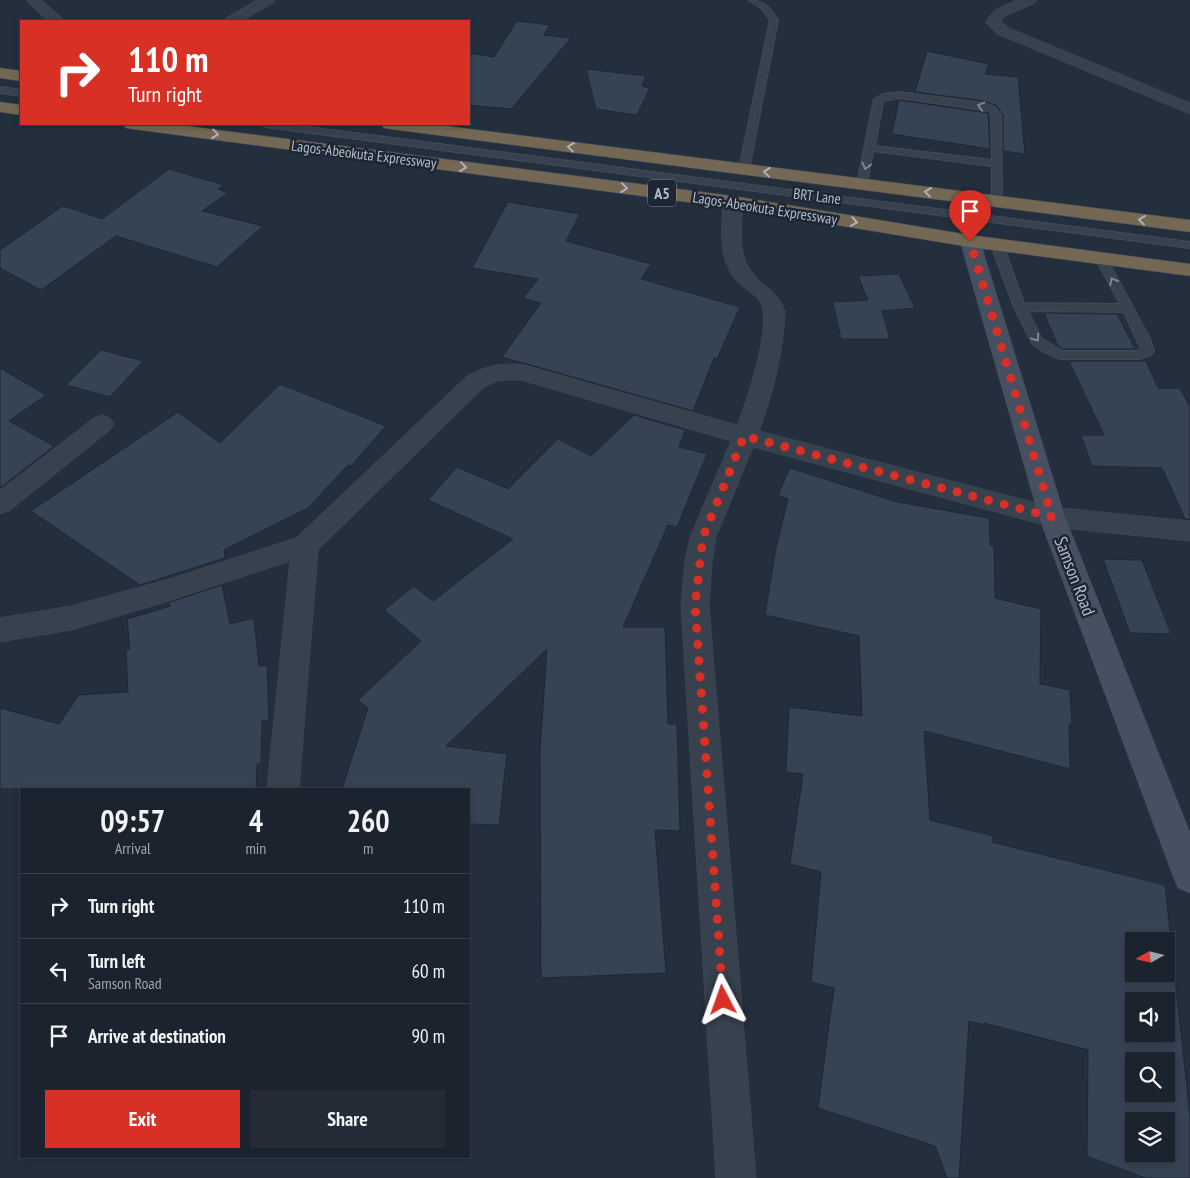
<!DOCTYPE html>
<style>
:root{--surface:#1b232e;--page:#242b36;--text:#f1f3f6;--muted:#a0a4aa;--line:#39404a;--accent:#d93025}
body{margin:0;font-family:"PT Sans Narrow",sans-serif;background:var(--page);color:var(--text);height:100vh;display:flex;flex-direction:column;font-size:19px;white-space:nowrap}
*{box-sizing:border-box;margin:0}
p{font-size:16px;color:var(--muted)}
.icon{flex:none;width:28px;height:28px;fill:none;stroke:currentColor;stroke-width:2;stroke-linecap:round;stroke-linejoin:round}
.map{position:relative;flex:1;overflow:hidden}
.panel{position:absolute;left:20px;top:788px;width:450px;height:370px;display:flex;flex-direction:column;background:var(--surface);border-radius:0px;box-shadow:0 2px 8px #0003,0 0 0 1px var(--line)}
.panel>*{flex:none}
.banner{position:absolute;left:20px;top:20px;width:450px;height:105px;border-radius:0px;box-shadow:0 2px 8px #0003,0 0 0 1px var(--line);background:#d93025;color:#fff;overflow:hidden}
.needle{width:32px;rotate:262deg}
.fabs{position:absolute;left:1125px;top:932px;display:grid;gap:10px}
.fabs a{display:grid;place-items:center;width:50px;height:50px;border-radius:0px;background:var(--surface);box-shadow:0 2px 8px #0003,0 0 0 1px var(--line);font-size:25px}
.pin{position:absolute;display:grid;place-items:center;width:42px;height:42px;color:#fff;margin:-51px -21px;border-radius:50% 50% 50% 0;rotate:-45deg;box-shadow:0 0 5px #0007}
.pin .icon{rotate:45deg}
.me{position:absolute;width:55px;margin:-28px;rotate:356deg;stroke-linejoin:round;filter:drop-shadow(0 0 4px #0008)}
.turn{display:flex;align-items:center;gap:18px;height:105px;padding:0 25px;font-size:22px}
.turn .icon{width:65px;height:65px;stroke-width:2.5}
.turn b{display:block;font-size:35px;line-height:42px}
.eta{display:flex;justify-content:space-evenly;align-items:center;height:85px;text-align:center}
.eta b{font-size:30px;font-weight:700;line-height:35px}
.button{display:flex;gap:10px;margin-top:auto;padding:10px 25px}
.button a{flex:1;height:58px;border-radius:0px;background:var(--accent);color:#fff;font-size:20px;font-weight:700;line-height:58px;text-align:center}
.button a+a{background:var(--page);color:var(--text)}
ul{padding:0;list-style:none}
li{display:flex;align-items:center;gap:15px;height:65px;padding:0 25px;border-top:1px solid var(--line)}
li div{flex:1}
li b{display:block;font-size:19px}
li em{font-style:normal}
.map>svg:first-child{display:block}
</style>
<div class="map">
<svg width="1190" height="1178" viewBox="0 0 1190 1178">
<rect width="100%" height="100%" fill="#242f3e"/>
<!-- building -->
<g fill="#364354" stroke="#1f2835" fill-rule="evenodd">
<polygon points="517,21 550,25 544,35 571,38 511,109 469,105 469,53 494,57"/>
<polygon points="927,51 989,64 985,74 1018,77 1025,154 1003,151 1003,115 996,105 984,101 915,92"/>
<polygon points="586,69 646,76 642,86 650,88 637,115 596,109"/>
<polygon points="899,100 988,113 990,149 892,134"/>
<polygon points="169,169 224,185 218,189 228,193 202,211 263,226 217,267 116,236 41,290 0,268 0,250 63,206 102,219"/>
<polygon points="508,202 580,214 566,241 651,264 641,279 740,307 717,359 714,358 693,411 502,357 541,303 523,298 538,279 472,268"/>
<polygon points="899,274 915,308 882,311 890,339 841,339 833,302 868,300 858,276"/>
<polygon points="1044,313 1117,314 1135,349 1063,349 1058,346"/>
<polygon points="101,350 143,361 110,397 66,385"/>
<polygon points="1069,361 1146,361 1158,388 1180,388 1190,407 1190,519 1185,519 1162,468 1092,466 1081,435 1104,435"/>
<polygon points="0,368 46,395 9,421 54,446 0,488"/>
<polygon points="280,384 386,426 351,466 348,465 308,508 224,550 225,558 140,585 31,511 178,412 220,443"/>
<polygon points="634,415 685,430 679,447 707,454 677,527 668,525 623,627 665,627 668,724 677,724 680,831 655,830 666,973 541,978 540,751 547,649 446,746 507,754 499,825 469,824 469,789 342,789 368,708 358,700 421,641 384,610 414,586 433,601 513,539 428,500 457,467 508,489 558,439 591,456"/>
<path d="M 790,468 L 897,502 L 989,518 L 990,545 L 994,546 L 995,598 L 1041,609 L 1040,684 L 1070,690 L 1072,724 L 1069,724 L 1070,769 L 924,731 L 930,820 L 993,836 L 992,842 L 1165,885 L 1190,1116 L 1190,1178 L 1145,1178 L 1087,1156 L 1088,1050 L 984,1023 L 984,1025 L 969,1021 L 959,1178 L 947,1178 L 935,1146 L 818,1108 L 834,988 L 811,982 L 821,872 L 790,864 L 803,774 L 786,772 L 789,707 L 862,716 L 859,636 L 765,615 L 776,548 L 788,499 L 778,495 ZM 1134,941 L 1166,941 L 1166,974 L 1134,974 ZM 1134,1001 L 1166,1001 L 1166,1034 L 1134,1034 ZM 1134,1061 L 1166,1061 L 1166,1094 L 1134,1094 ZM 1134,1121 L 1166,1121 L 1166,1154 L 1134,1154 Z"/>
<polygon points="1103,559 1142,560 1171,634 1130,633"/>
<polygon points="222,585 230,624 254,618 259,666 267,665 269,720 262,721 261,764 257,764 256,789 0,789 0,708 59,724 79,695 128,692 126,650 130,649 127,619 171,606 168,603"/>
</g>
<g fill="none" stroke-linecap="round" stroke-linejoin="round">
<!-- lane casing -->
<g stroke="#414a57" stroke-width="2">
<g id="lane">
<path d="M 748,0 C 764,0 769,7 778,20 L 749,169 L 744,172 L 739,169 L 770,20 L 761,8 Z"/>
<polygon points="0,87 21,90 21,96 0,93"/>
<path d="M 899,92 L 984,103 L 995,107 L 1001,115 L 1002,201 L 1001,203 L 997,204 L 992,201 L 992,166 L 873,151 L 867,184 L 866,186 L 858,186 L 857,184 L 874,99 L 883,94 ZM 899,98 L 989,111 L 991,115 L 992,160 L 875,146 L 883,101 Z"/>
<polygon points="260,124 285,124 1190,242 1190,248 265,127"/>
<path d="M 997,242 L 1003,245 L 1024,303 L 1120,304 L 1096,259 L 1102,256 L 1106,257 L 1150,339 L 1154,351 L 1152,354 L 1139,359 L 1060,359 L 1042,351 L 1032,343 L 1014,307 L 991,245 ZM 1028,311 L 1124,312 L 1141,349 L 1137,351 L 1062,351 L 1041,338 Z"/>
</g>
</g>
<!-- street casing -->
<g stroke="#414a57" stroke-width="1">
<g id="street">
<polygon points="26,0 42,0 65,21 48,21"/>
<polygon points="257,0 275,0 273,3 242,21 223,21 226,18"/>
<polygon points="1017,0 1037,0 1035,3 1005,16 1001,21 1009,28 1190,103 1190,114 997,34 985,22 995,10"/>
<path d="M 733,196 L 740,198 L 743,202 C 742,223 737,253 751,271 C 762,287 781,292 785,313 C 783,354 773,393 759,431 L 1052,507 L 1190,521 L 1190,541 L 1052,527 L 753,447 L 716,537 L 712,562 L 709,605 L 756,1178 L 716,1178 L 681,605 L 685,562 L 690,537 L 731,441 L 521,380 L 499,380 L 483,388 L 318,550 L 299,789 L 267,789 L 290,561 L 169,601 L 71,630 L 0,642 L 0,618 L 71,606 L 169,579 L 296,538 L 467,376 C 489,365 496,364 521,364 L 737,425 C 747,401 770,331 762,306 C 759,296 745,290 738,282 C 717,261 722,229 723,202 L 726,198 Z"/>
<polygon points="102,415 110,418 114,424 110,430 9,511 0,514 0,490 94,418"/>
</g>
</g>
<!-- secondary casing -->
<g stroke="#414a57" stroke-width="1">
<polygon id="secondary" points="970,235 977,237 980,241 1065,517 1190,833 1190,893 1178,888 1173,876 1039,517 960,241 963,237"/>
</g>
<!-- highway casing -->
<g stroke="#434c59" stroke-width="1">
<g id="highway">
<polygon points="0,68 21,71 21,81 0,78"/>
<polygon points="0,102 21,105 21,115 0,112"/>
<polygon points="123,124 171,124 733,196 970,235 1190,264 1190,276 970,247 733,208 132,129 126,128"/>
<polygon points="381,124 430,124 1190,220 1190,232 390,129 384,128"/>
</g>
</g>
<!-- lane -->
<use href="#lane" fill="#38414e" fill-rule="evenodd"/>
<!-- street -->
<use href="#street" fill="#38414e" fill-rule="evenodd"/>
<!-- secondary -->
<use href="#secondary" fill="#465061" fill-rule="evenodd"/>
<!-- highway -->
<use href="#highway" fill="#746855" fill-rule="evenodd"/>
</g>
<!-- one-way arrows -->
<defs><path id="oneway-chevron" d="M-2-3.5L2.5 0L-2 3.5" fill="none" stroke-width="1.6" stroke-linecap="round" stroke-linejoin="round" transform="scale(1.25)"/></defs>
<g stroke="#7c8592">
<use href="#oneway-chevron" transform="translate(981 106) rotate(-166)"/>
<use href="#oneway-chevron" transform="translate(866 166) rotate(104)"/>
<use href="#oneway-chevron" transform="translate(1113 281) rotate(-117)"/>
<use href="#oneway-chevron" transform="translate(1036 338) rotate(55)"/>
</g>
<g stroke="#aeb4bd">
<use href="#oneway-chevron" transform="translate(215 134) rotate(7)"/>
<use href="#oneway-chevron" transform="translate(571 147) rotate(-173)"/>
<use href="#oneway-chevron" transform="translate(463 167) rotate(7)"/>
<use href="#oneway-chevron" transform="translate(767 172) rotate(-173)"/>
<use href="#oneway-chevron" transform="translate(624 188) rotate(7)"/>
<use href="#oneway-chevron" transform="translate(928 192) rotate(-173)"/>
<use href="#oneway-chevron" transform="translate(1142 220) rotate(-173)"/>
<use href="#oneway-chevron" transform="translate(854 222) rotate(9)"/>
</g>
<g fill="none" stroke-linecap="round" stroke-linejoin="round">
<!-- route -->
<polyline stroke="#d93025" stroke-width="9" stroke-dasharray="0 16.2" points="723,1000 695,605 703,537 744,436 1052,517 970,241"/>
</g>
<g text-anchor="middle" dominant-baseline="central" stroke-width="5" stroke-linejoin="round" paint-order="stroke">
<!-- far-street labels -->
<g font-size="15" fill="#b4bcc9" stroke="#1d2633">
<text transform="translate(364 154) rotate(7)">Lagos-Abeokuta Expressway</text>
<text transform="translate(817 196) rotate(7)">BRT Lane</text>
<text transform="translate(765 208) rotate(9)">Lagos-Abeokuta Expressway</text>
</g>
<!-- shield labels -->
<rect fill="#1d2633" stroke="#878f9c" stroke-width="1" x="648" y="179.5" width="28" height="27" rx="4"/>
<g font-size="16" font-weight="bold" fill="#b4bcc9">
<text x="662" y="193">A5</text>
</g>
<!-- street labels -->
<g font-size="18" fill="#b4bcc9" stroke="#1d2633">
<text transform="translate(1075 576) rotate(69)">Samson Road</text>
</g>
</g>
</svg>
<div class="fabs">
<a><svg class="needle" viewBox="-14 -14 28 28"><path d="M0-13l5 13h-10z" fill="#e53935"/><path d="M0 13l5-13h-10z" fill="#a0a4aa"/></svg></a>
<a><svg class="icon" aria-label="sound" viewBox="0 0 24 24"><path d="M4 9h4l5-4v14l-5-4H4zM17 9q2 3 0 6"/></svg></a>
<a><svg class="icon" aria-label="search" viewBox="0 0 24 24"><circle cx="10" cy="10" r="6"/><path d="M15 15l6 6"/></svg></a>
<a><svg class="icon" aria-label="layers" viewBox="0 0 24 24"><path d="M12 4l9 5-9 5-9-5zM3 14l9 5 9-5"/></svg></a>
</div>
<div class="pin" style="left:970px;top:241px;background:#d93025"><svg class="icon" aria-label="arrive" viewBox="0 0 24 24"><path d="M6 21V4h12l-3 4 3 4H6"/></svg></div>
<svg class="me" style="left:723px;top:1000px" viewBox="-20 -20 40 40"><path d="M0-17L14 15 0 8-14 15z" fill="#d93025" stroke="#fff" stroke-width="4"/></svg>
<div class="banner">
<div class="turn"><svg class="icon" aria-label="right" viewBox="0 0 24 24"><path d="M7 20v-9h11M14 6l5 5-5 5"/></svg><div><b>110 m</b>Turn right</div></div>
</div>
<section class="panel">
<div class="eta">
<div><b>09:57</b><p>Arrival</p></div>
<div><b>4</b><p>min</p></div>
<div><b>260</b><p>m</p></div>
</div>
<ul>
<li><svg class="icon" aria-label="right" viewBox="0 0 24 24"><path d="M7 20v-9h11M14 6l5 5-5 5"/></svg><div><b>Turn right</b></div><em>110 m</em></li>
<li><svg class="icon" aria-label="left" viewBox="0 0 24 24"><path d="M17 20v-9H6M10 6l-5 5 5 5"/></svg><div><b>Turn left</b><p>Samson Road</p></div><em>60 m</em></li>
<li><svg class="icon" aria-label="arrive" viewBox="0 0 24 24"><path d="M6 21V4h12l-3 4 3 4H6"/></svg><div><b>Arrive at destination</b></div><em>90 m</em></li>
</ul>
<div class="button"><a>Exit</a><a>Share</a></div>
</section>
</div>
